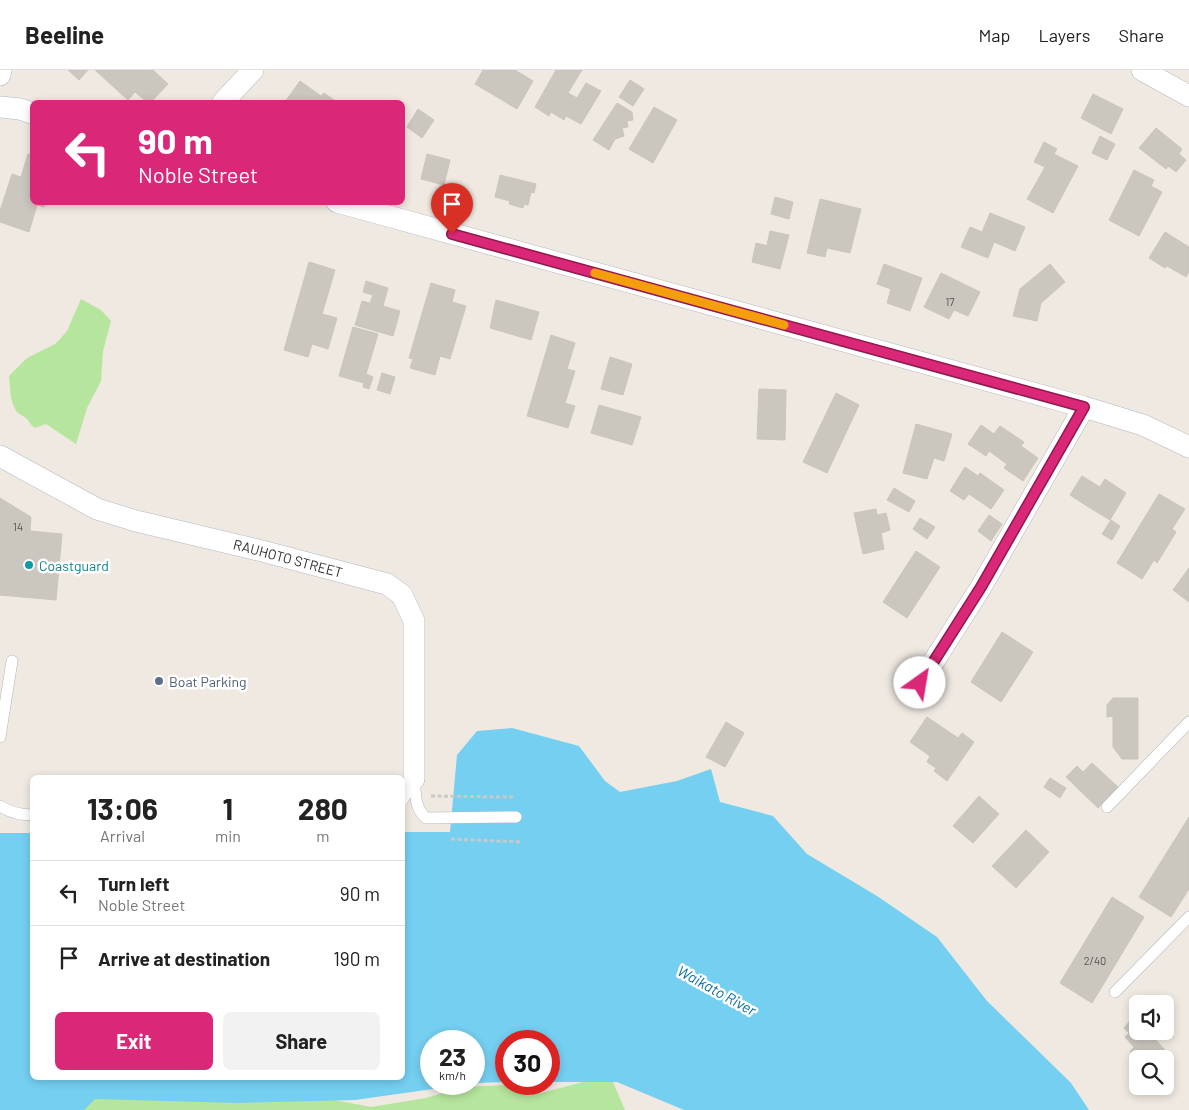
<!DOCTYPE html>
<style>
:root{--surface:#fff;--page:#f2f2f2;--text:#222;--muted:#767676;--line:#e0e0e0;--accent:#db2777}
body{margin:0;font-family:Barlow,sans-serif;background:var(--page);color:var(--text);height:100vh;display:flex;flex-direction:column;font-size:19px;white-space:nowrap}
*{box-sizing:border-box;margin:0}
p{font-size:16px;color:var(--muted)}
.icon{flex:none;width:28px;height:28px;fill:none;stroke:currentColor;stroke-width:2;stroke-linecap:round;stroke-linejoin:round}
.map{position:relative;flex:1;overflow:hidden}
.details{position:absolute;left:30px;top:705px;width:375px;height:305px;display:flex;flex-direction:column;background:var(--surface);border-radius:8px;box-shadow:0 2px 8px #0003}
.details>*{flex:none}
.banner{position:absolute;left:30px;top:30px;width:375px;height:105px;border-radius:8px;box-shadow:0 2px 8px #0003;background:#db2777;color:#fff;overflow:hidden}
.controls{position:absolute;left:1129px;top:925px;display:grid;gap:10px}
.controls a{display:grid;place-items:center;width:45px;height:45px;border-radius:8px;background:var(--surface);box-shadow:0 2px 8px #0003;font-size:25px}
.speed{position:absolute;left:420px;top:960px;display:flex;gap:10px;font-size:25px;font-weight:700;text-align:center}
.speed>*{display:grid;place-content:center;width:65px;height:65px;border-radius:50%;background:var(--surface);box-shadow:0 2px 8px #0003;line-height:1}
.speed small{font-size:12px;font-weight:400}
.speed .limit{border:8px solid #d22;background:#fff;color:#111}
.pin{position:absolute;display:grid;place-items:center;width:42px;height:42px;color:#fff;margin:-51px -21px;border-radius:50% 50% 50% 0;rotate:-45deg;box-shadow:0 0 5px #0007}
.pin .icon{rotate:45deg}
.me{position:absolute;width:55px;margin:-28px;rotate:32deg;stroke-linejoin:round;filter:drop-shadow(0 0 4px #0008)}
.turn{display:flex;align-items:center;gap:18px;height:105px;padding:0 25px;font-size:22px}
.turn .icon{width:65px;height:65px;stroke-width:2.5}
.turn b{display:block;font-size:35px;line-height:42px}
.eta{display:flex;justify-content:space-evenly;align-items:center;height:85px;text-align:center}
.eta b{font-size:30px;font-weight:700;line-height:35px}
.cta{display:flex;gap:10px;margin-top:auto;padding:10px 25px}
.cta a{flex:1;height:58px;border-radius:8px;background:var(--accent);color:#fff;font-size:20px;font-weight:700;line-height:58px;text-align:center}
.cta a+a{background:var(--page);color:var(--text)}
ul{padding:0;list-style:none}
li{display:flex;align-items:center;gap:15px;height:65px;padding:0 25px;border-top:1px solid var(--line)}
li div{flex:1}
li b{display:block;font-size:19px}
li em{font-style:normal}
header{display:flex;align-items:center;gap:30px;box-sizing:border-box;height:70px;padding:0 25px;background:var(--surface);border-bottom:1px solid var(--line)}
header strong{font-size:24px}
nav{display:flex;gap:28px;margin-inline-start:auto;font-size:18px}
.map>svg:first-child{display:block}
</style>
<header>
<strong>Beeline</strong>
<nav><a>Map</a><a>Layers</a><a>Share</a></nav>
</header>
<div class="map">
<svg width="1189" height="1040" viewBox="0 0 1189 1040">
<rect width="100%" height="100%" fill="#efe9e1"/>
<!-- green -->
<g fill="#b6e59e">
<path d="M 81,229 L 101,240 L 111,251 L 103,281 L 101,311 L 87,338 L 76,374 L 46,354 L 35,358 C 31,355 30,353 27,349 C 24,346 20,345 17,342 C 10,334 10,317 9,306 L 27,288 L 55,274 L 60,269 L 67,261 Z"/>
<polygon points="610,1005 625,1040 66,1040 72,1029 282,1020 371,1037 426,1028 462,1017 508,1015 541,1023"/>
</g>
<!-- water -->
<polygon fill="#75cff0" points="512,658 579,676 605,711 620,722 677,711 711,699 720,732 773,746 807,784 877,826 937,867 987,931 1071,1013 1089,1040 684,1040 617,1012 549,1012 549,971 506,971 506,1012 474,1013 474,971 431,971 431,1014 468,1014 355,1030 238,1033 95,1029 84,1040 0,1040 0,763 32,763 32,1008 402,1008 403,762 450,762 457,685 477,661"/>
<!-- building -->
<g fill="#cbc7bf" stroke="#cbc5ba">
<polygon points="68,0 88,0 79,10"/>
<polygon points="95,0 153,0 168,14 151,32 147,32 135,22 128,30"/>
<polygon points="483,0 515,0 533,11 517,39 475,14"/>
<polygon points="556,0 582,0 568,23 577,28 586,13 601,21 581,54 566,46 564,50 551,42 549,46 535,37"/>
<polygon points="630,10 644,19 633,36 619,27"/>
<polygon points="300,11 321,26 324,23 337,32 285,32"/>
<polygon points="1093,24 1123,39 1111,64 1081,48"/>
<polygon points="617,33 632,42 633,50 627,51 628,57 622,58 624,66 615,69 609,80 593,70"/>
<polygon points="654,37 677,50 653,93 629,79"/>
<polygon points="418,39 434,50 422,68 407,57"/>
<polygon points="1156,58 1182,79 1179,84 1186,90 1176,102 1168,96 1166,99 1139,78"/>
<polygon points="1100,66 1115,74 1107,90 1092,83"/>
<polygon points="1044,72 1057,79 1054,84 1078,96 1053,143 1027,129 1045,97 1034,92"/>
<polygon points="28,84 32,85 32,132 46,132 44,137 37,135 29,162 0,152 0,141 12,104 21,107"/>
<polygon points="427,84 450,90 444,115 421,109"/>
<polygon points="1134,100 1154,110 1151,116 1162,122 1139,166 1109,150"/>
<polygon points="500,105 536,114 534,123 531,122 528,135 524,134 523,138 509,134 510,131 495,127"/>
<polygon points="775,127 793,132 789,149 771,144"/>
<polygon points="820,129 861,139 850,183 827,178 825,187 807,183"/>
<polygon points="990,143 1025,157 1015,181 994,172 988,188 961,177 970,157 982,162"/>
<polygon points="770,161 789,165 785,180 767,175"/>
<polygon points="1165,162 1189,177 1189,202 1186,207 1167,196 1165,198 1149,188"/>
<polygon points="756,173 785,180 780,199 752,192"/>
<polygon points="309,192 335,200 322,244 337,248 328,279 312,274 308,287 284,280"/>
<polygon points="884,194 922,208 910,241 887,233 891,219 877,214"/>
<polygon points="1050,194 1065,212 1041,233 1037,251 1013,246 1020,219"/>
<polygon points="941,203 980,222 968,246 954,240 949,249 924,237"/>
<polygon points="366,211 388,218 383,236 400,241 393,266 355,255 362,231 370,233 373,225 363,222"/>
<polygon points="431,213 455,220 452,232 466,236 450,289 440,286 435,305 410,298 413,289 409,288"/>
<polygon points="496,230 539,242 531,270 490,258"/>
<polygon points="353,257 378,264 366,304 373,307 369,319 363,317 364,313 339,306"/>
<polygon points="551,265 575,273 567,299 575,301 565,333 575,336 568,358 527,346"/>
<polygon points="610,287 632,294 623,325 601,319"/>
<polygon points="382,303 395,307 390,324 377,320"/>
<polygon points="759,319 786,320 785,370 757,369"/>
<polygon points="836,323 859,335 827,403 803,392"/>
<polygon points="599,335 641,347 632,375 591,363"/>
<polygon points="916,354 952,364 944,391 934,388 927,409 903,403"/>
<polygon points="981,355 994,364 1000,356 1024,372 1021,376 1038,388 1023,411 1004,398 1007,394 989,381 986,386 968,374"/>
<polygon points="965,397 978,406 980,403 1004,420 991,439 969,424 964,430 950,421"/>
<polygon points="1082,406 1100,417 1087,436 1070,425"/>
<polygon points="1105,409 1126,423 1110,450 1087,436"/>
<polygon points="894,418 915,431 909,442 887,430"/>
<polygon points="1159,424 1185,439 1172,459 1176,462 1157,493 1154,490 1142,509 1117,493"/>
<polygon points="0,428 31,447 30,461 62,464 56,530 0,525"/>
<polygon points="876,439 877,445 886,443 890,460 881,463 884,479 863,484 854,443"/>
<polygon points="989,445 1002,454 991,471 978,461"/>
<polygon points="920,448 935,457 927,469 913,459"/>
<polygon points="1111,450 1120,456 1112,470 1102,464"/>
<polygon points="916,481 940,497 907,548 883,532"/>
<polygon points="1189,498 1189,532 1173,520"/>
<polygon points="1002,562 1033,582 1001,632 971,612"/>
<polygon points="1113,628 1138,628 1138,689 1122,689 1113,677 1113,646 1107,647 1107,635"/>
<polygon points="927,647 958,668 962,663 974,672 947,711 934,701 936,698 927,692 930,686 910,672"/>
<polygon points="726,652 744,663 725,697 706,687"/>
<polygon points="1092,693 1118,717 1098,738 1066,707 1077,696 1083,702"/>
<polygon points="1050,708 1066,718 1060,728 1044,717"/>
<polygon points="979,726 999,744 973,773 953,756"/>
<polygon points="1189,747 1189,819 1171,847 1139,827"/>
<polygon points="1026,760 1049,782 1016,818 992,796"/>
<polygon points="1112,827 1144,847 1092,933 1060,913"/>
<polygon points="1129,952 1139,963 1141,961 1148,961 1170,986 1165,991 1165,989 1138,989 1138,990 1130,982 1134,977 1125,967 1129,963 1124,958"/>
</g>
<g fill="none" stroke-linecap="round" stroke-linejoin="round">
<!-- service casing -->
<g stroke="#b4b7c1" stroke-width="12">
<g id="service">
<polyline points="0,667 12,591"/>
<path d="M 414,709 C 416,723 414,738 426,748 L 516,747"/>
<polyline points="402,731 414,709"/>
<path d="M 0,736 C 11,743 20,745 32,745"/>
<polyline points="1107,737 1189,652"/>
<polyline points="1115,922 1189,847"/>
</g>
</g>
<!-- minor casing -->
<g stroke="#b4b7c1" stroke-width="22">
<g id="minor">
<polyline points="1142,0 1189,26"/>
<polyline points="0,5 1,0"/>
<polyline points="223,32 253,0"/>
<polyline points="0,37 20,39 32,43"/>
<polyline points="337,132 1084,337 1143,355 1189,377"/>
<polyline points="0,386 97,439 136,451 254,479 387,514 402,525 414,551 414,709"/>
<polyline points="920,613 981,517 1084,337"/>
</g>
</g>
<!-- path -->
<g stroke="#c9c9c9" stroke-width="3" stroke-dasharray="4 2.5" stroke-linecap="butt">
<polyline points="431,726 513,727"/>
<polyline points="451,769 522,772"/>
</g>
<!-- service -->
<use href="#service" stroke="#fff" stroke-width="11"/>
<!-- minor -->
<use href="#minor" stroke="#fff" stroke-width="21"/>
</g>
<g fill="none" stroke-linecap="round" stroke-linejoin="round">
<!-- route casing -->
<g stroke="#8e194d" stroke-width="12">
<polyline id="route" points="452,164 1084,337 981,517 920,613"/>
</g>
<!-- route -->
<use href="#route" stroke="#db2777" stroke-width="9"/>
<!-- slow -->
<polyline stroke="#f59e0b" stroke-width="9" points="595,203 784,255"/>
</g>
<!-- markers -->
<circle fill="#0f9aa8" stroke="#fff" stroke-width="2" cx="29" cy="495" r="5"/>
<circle fill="#5c6f8a" stroke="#fff" stroke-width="2" cx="159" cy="611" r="5"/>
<g text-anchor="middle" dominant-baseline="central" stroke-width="5" stroke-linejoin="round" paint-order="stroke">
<!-- number labels -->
<g font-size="11" fill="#555452">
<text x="950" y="231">17</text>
<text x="18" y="456">14</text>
<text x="1095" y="890">2/40</text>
</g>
<!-- street labels -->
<g font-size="14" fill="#2e2e2e" stroke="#fff">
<text transform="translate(288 488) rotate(15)">RAUHOTO STREET</text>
</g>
<!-- culture labels -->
<g font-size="14" fill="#0d838f" stroke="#fff" text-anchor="start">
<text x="39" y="495">Coastguard</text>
</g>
<!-- service labels -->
<g font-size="14" fill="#4e5e75" stroke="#fff" text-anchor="start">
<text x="169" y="611">Boat Parking</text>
</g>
<!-- water labels -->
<g font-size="15" font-style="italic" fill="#0d6fa3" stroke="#fff">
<text transform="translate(717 920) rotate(29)">Waikato River</text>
</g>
</g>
</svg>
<div class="controls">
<a><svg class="icon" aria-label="sound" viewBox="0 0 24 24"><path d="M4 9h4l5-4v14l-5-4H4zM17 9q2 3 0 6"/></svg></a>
<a><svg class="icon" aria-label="search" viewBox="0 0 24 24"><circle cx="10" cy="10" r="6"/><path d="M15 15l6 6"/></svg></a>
</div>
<div class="speed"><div>23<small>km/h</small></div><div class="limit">30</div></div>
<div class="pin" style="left:452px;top:164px;background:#d93025"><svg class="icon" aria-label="arrive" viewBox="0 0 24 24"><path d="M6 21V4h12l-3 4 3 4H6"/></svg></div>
<svg class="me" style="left:920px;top:613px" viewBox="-20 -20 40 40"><circle r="19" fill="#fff"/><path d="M0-13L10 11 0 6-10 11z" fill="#db2777"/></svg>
<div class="banner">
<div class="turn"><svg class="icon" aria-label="left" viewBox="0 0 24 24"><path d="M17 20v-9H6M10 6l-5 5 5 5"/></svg><div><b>90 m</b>Noble Street</div></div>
</div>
<section class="details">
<div class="eta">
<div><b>13:06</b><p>Arrival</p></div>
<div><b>1</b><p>min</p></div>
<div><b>280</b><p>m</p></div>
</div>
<ul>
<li><svg class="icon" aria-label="left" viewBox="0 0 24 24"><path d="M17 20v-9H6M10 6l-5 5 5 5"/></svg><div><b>Turn left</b><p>Noble Street</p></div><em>90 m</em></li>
<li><svg class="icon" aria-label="arrive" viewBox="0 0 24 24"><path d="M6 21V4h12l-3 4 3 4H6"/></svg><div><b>Arrive at destination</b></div><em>190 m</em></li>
</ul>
<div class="cta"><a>Exit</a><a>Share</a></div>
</section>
</div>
